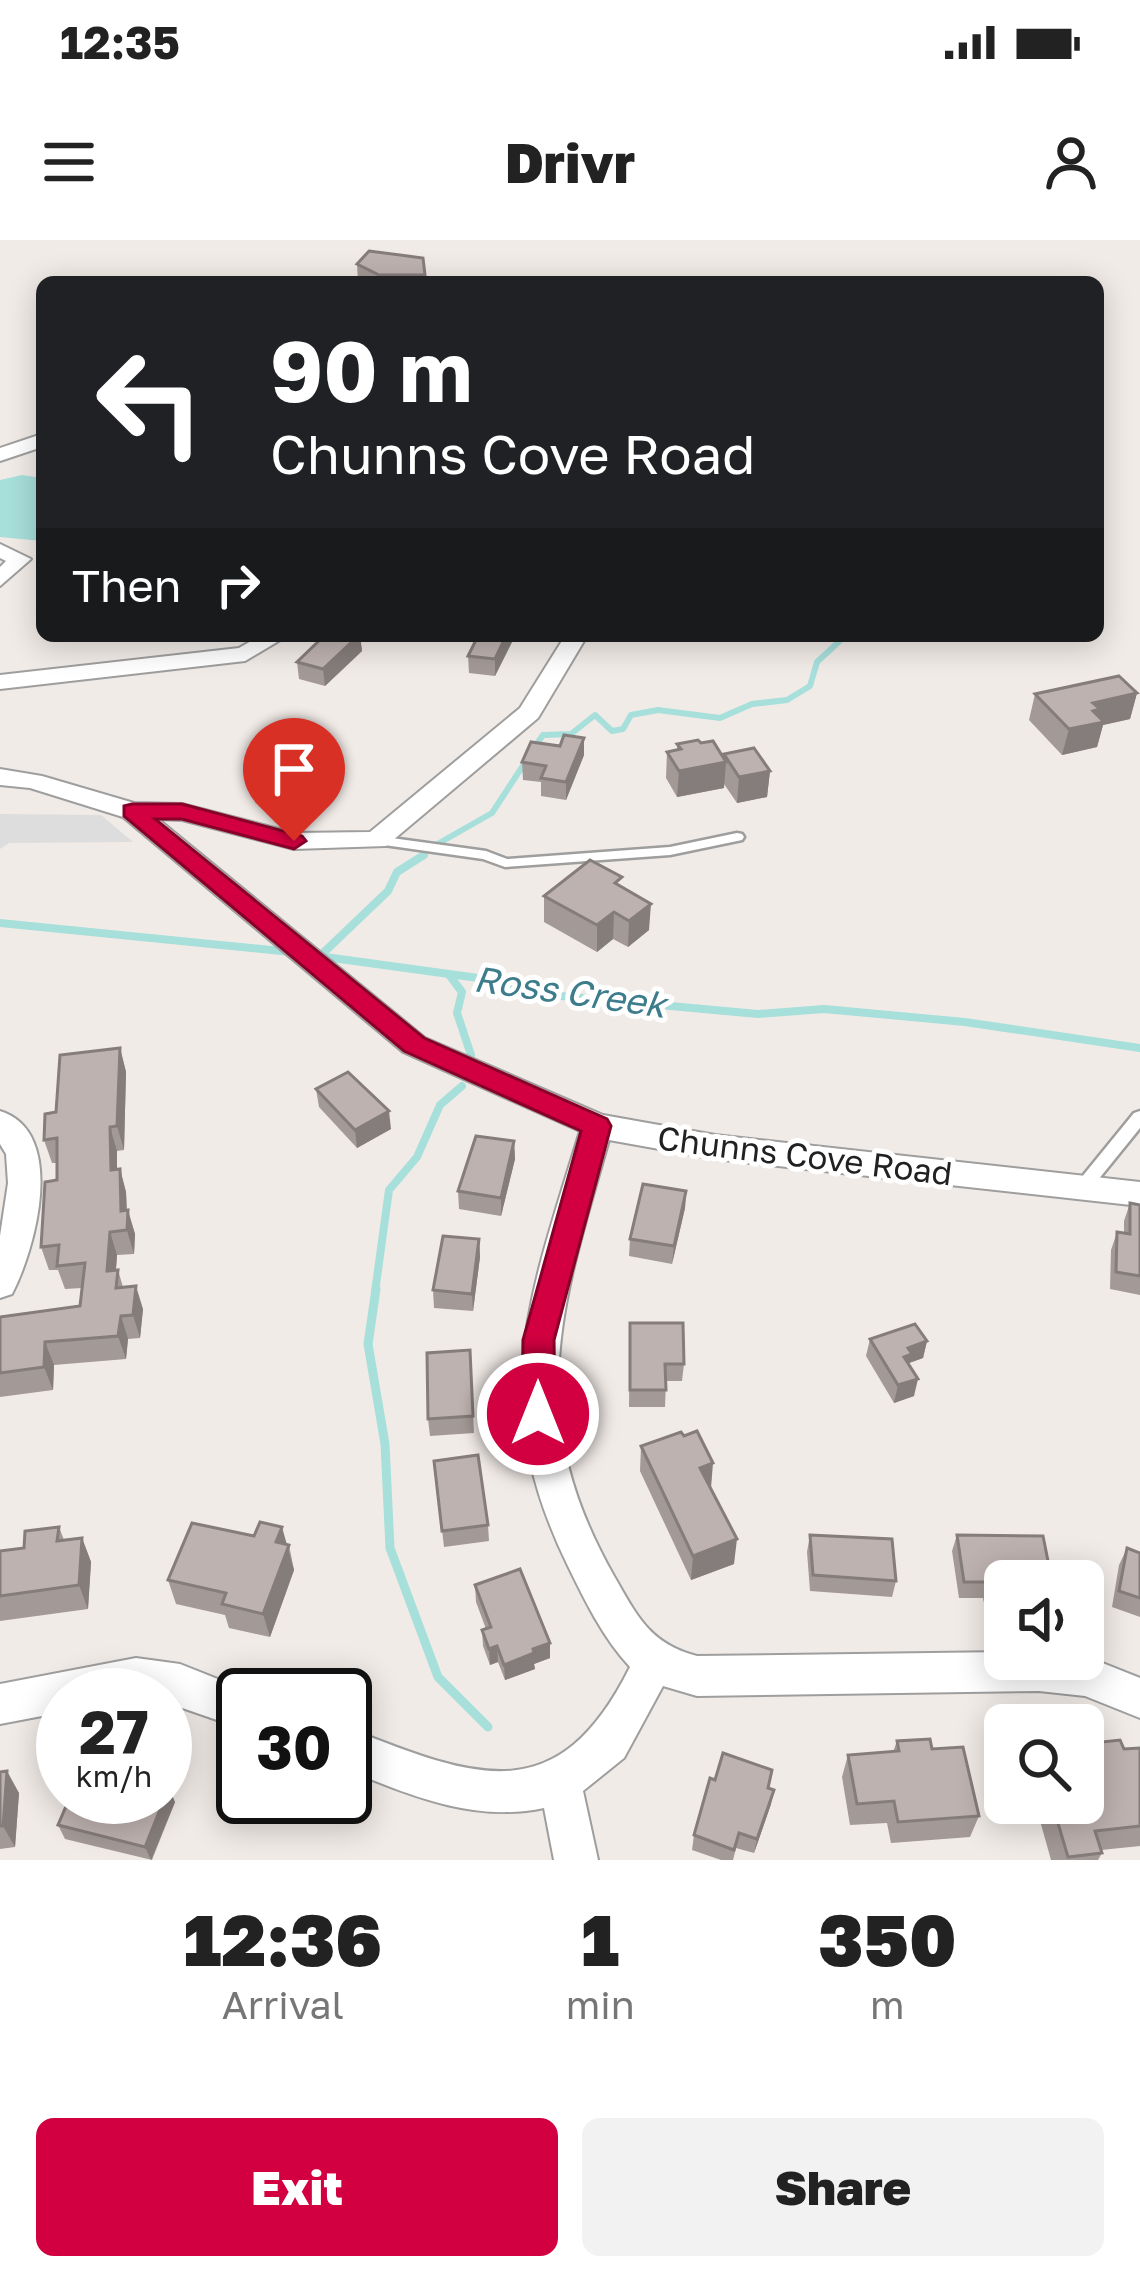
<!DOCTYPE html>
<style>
:root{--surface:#fff;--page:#f2f2f2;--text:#222;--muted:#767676;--accent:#d20040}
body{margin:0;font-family:"Golos Text",sans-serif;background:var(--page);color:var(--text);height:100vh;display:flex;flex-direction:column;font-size:45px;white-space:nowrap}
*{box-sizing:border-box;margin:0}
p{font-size:39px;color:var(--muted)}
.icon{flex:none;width:66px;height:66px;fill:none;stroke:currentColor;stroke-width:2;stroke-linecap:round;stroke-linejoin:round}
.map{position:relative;height:1620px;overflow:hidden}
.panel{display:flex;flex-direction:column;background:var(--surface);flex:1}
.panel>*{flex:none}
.hud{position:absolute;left:36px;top:36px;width:1068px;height:366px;border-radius:18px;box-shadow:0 6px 30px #0003;background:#202124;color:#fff;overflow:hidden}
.fabs{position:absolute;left:984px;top:1320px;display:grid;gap:24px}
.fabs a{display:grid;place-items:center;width:120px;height:120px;border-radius:18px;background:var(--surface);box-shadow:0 6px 30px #0003;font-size:60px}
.speed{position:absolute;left:36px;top:1428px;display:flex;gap:24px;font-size:60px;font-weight:700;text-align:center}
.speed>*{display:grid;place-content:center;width:156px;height:156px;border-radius:50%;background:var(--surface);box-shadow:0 6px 30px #0003;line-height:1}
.speed small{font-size:30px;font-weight:400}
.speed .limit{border:6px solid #111;border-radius:18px;background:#fff;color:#111}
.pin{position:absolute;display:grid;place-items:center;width:102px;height:102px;color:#fff;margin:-123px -51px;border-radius:50% 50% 50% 0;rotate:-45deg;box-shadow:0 0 12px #0007}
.pin .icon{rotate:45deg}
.me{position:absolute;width:132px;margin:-66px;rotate:0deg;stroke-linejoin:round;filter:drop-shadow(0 0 9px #0008)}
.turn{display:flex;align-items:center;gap:42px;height:252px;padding:0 36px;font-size:54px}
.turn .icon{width:156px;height:156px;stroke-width:2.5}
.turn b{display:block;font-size:84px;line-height:102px}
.then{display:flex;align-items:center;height:114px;padding:0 36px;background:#0003;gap:24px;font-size:45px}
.eta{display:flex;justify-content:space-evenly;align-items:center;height:204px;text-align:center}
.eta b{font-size:72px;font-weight:800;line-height:84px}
.primary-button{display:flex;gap:24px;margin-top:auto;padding:24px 36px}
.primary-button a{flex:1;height:138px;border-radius:18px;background:var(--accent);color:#fff;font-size:48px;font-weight:800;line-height:138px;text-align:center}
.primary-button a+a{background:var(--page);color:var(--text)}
.status{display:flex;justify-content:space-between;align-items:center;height:84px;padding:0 60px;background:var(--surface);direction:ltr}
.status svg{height:33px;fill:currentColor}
header{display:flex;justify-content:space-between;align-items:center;height:156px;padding:0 36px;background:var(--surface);font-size:54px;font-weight:800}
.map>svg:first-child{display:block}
</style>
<div class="status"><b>12:35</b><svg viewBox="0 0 49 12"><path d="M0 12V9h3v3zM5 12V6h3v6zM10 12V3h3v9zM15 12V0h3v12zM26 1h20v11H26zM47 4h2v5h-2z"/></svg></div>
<header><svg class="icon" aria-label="menu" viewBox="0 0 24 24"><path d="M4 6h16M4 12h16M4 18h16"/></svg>Drivr<svg class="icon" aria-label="person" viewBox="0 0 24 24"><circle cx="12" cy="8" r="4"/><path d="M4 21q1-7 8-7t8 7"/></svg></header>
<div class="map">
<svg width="1140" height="1620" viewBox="0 0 1140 1620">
<rect width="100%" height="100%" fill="#f1ebe7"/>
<!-- parking -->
<polygon fill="#ddd" points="0,574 101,575 133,602 9,603 0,609"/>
<!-- water -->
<polygon fill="#a7dfdb" points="22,235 42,238 42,301 0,297 0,240"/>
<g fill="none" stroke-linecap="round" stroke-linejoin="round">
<!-- stream-far2 -->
<g stroke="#a7dfdb" stroke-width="6">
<polyline points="534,508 543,495 571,494 595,475 612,491 623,489 631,475 658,470 720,478 752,464 787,460 810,446 817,422 845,396"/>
<polyline points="434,606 492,573 526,521"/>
</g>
<!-- stream-far1 -->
<g stroke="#a7dfdb" stroke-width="8">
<polyline points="0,683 291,712"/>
<polyline points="321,715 388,651 397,632 424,615"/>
<polyline points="318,716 500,741 539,754 758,774 824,769 965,782 1140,808"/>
<polyline points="450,736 462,752 457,773 471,815"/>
<polyline points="375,1052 389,950 417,917 440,865 462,846"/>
</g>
<!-- stream -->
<polyline stroke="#a7dfdb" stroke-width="9" points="376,1049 368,1104 385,1204 390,1308 438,1437 488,1487"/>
<!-- lane casing -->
<g stroke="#9e9e9e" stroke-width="5">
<g id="lane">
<polygon points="737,593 742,594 744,597 742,600 670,615 505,627 483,619 377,604 370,600 377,596 486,611 507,619 670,607"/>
<polygon points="1140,871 1140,888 1089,951 1077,951 1075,947 1077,943 1134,873"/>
</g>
</g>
<!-- street casing -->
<g stroke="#9e9e9e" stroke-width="4">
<g id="street">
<polygon points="42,194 42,207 0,221 0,208"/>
<polygon points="0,304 31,319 0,346 0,327 6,321 0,318"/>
<polygon points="260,396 287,396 245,421 0,449 0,435 239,408"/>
<path d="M 565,396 L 587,396 L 538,478 L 386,606 L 294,609 L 182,580 L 158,579 L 425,798 L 603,875 L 715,895 L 1140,942 L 1140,966 L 715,919 L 609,900 C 561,1067 522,1174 614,1336 C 637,1376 650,1404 697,1416 L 1005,1412 L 1005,1419 L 1085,1416 L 1140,1438 L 1140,1478 L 1085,1456 L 1039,1451 L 697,1456 L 663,1446 L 624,1518 L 583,1551 L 598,1620 L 554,1620 L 544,1568 C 473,1583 410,1555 345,1529 L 345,1487 C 473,1537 557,1574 630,1427 C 603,1398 585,1361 568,1326 C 486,1158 529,1059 580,891 L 403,812 L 123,577 L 30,548 L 0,545 L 0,529 L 42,536 L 134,563 L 182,564 L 294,593 L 370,592 L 520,468 Z"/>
<path d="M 0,871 C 68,892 35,1010 12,1054 L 0,1058 L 0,996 L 8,943 L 6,914 L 0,904 Z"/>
<polygon points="136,1418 180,1424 258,1455 243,1455 243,1489 165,1462 165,1455 63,1455 63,1472 0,1484 0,1444"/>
</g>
</g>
<!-- lane -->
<use href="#lane" fill="#fff" fill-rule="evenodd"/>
<!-- street -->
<use href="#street" fill="#fff" fill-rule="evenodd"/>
</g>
<!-- wall -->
<g fill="#a39997">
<polygon points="423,18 426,42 358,42 357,24"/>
<polygon points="324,396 360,396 362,411 325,446 299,439 297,422"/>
<polygon points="478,396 512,396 512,402 495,436 469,433 468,416"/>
<polygon points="1137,453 1130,479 1103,485 1097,507 1062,515 1029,480 1035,454"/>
<polygon points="701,503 723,518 724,514 770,531 767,557 737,563 724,544 724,548 677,557 666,538 667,512 677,510 677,504"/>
<polygon points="584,515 566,560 541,556 541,542 523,540 522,522"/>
<polygon points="622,647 649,690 628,707 613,699 597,712 544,682 544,656"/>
<polygon points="120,808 126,832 124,910 117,911 117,929 120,929 126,952 127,970 135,994 134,1014 117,1015 116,1030 118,1030 123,1047 143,1069 140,1098 128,1099 126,1119 54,1125 53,1150 0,1157 0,1077 80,1066 82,1048 65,1049 58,1030 49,1030 41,1007 57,940 57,923 52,923 44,900 56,872"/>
<polygon points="316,849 391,889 357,908 319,867"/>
<polygon points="514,901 515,919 501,976 459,969 458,951"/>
<polygon points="686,951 685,968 672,1024 629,1016 630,999"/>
<polygon points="1130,963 1140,965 1140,1055 1110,1049 1111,1010 1117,992 1124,993 1124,981"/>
<polygon points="479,999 480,1017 473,1071 434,1068 433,1050"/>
<polygon points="630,1083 684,1124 682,1141 666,1141 665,1167 629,1167"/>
<polygon points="870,1099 927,1101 923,1118 909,1123 914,1156 894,1163 866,1116"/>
<polygon points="470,1110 474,1193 430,1196 428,1179"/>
<polygon points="641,1206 710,1248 734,1324 691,1340 640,1231"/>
<polygon points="434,1221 488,1285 489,1301 444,1307"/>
<polygon points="59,1287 64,1300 82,1298 91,1322 88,1369 0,1381 0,1311 24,1308"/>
<polygon points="810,1295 896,1341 892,1357 810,1351 807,1312"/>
<polygon points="957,1295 1005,1341 1005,1362 984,1363 983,1358 959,1358 952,1311"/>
<polygon points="286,1305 289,1305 294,1330 270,1397 229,1388 225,1375 176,1364 168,1340"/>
<polygon points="1127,1308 1140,1313 1140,1377 1112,1367 1119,1325"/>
<polygon points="475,1345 550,1403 550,1418 534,1424 535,1429 505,1440 498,1422 490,1425 483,1406 482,1390 486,1389 476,1362"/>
<polygon points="897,1501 932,1509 979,1576 970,1597 891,1603 887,1583 850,1585 842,1537 848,1515 893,1512"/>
<polygon points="1140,1508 1140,1606 1101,1610 1102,1613 1098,1620 1051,1620 1035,1563 1083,1563 1124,1509"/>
<polygon points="0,1532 19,1553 15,1607 0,1609"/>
<polygon points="768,1548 771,1564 754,1613 736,1608 733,1620 721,1620 692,1610 694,1595"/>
<polygon points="175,1562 152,1620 65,1599 58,1585"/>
</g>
<!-- shaded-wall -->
<g fill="#857d7b">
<polygon points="358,396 360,396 362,411 325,446 323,429"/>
<polygon points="506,396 512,396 512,402 495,436 495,419"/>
<polygon points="1137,453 1130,479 1103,485 1097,507 1062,515 1069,489 1093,463"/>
<polygon points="584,498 584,515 566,560 566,542"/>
<polygon points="726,522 724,548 677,557 679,531"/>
<polygon points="770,531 767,557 737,563 739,537"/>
<polygon points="651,664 649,690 628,707 629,681"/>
<polygon points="614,672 613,699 597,712 597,685"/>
<polygon points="120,808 126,832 124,910 117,886"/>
<polygon points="389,871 391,889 357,908 355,890"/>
<polygon points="110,887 117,911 117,953 111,930"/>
<polygon points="514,901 515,919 501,976 501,958"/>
<polygon points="120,929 126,952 127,984 128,970 135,994 134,1014 121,971"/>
<polygon points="686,951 685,968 672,1024 674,1006"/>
<polygon points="110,992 117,1015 114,1054 107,1031"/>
<polygon points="479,999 480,1017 473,1071 472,1054"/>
<polygon points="136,1046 143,1069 140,1098 133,1075"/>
<polygon points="121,1076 128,1099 126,1119 118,1096"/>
<polygon points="927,1101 923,1118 909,1123 907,1131 900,1134 908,1108"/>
<polygon points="45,1102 54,1125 53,1150 44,1127"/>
<polygon points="918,1139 914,1156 894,1163 898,1145"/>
<polygon points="713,1223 711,1248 700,1228"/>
<polygon points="282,1287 294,1330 270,1397 263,1374 276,1302"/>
<polygon points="82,1298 91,1322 88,1369 79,1345"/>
<polygon points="737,1299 734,1324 691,1340 693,1316"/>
<polygon points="550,1403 550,1418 534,1424 535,1429 505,1440 504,1425 533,1409"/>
<polygon points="497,1406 498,1422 490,1425 489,1409"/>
<polygon points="7,1531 19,1553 15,1607 3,1586"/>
<polygon points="169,1547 175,1562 151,1620 145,1607"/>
<polygon points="774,1550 771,1564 754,1613 757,1599"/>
</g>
<!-- building -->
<g fill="#beb2b0" stroke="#857d7b" stroke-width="3">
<polygon points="369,11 423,18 425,35 379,35 357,24"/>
<polygon points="324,396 358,396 323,429 297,422"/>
<polygon points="478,396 506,396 495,419 468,416"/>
<polygon points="1119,436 1137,453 1093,463 1100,469 1093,471 1104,482 1069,489 1035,454"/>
<polygon points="564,495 584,498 566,542 541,538 546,526 522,522 531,502 560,506"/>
<polygon points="698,500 701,503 713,501 726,522 679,531 667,512 681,509 677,504"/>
<polygon points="754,508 770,531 739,537 724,514"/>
<polygon points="590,620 622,637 615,643 651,664 629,681 614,672 597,685 544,656"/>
<polygon points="120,808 117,886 110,887 111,930 120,929 121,971 128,970 127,990 110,992 107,1031 118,1030 116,1048 136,1046 133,1075 121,1076 118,1096 45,1102 44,1127 0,1133 0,1077 80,1066 85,1023 57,1026 59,1005 41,1007 45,942 57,940 57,898 44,900 45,874 56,872 60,815"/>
<polygon points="348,832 389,871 355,890 316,849"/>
<polygon points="476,896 514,901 501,958 458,951"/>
<polygon points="643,944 686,951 674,1006 630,999"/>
<polygon points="1130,963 1140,965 1140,1036 1116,1032 1117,992 1130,994"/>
<polygon points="443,996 479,999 472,1054 433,1050"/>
<polygon points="630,1083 683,1083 684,1124 665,1124 666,1150 630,1150"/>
<polygon points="915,1084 927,1101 908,1108 912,1114 904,1117 918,1139 898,1145 870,1099"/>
<polygon points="470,1110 473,1176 428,1179 427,1113"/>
<polygon points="697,1191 713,1223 700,1228 737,1299 693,1316 641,1206 681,1192 684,1196"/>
<polygon points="478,1215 488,1285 442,1291 434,1221"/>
<polygon points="260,1282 282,1287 276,1302 289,1305 263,1374 222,1364 226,1353 168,1340 192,1283 254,1296"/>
<polygon points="59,1287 57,1301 82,1298 79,1345 0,1356 0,1311 24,1308 25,1291"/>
<polygon points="810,1295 892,1299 896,1341 813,1335"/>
<polygon points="957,1295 1043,1296 1052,1341 1005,1341 1005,1346 990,1346 989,1342 964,1342"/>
<polygon points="1127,1308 1140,1313 1140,1358 1119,1351"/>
<polygon points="520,1329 550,1403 533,1409 534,1413 504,1425 497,1406 489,1409 482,1390 491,1387 475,1345"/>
<polygon points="930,1499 932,1509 963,1507 979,1576 898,1582 894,1561 857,1564 848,1515 899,1511 897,1501"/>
<polygon points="1120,1500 1124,1509 1140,1508 1140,1586 1095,1591 1102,1613 1068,1617 1052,1563 1083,1563 1083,1504"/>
<polygon points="723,1513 772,1530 768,1548 774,1550 757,1599 739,1593 734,1610 694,1595 710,1538 715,1540"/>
<polygon points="7,1531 3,1586 0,1586 0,1532"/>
<polygon points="165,1546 169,1547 145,1607 58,1585 70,1557 165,1557"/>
</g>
<!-- route -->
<polygon fill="#d20040" stroke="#88002a" stroke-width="3" points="132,564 182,564 302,596 306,601 294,609 182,579 155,579 424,798 607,879 611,886 554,1100 555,1174 550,1185 538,1189 527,1185 522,1174 523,1100 581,891 404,811 124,576 124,566"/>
<g text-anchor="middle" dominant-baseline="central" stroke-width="10" stroke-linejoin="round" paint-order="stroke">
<!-- street labels -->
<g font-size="33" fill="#212121" stroke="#fff">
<text transform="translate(805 915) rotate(7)">Chunns Cove Road</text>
</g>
<!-- water labels -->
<g font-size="36" font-style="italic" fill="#3c7c8b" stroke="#fff">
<text transform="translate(570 751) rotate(8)">Ross Creek</text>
</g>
</g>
</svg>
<div class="fabs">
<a><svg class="icon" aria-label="sound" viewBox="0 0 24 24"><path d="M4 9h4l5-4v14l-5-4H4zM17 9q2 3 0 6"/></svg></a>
<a><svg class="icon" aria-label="search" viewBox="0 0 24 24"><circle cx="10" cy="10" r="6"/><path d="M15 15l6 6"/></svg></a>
</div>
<div class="speed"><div>27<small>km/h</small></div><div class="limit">30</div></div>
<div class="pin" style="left:294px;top:601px;background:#d93025"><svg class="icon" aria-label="arrive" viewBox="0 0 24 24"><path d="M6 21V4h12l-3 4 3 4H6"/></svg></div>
<svg class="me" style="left:538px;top:1174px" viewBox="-20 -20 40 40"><circle r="17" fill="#d20040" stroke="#fff" stroke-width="3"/><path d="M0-11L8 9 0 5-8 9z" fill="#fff"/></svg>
<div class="hud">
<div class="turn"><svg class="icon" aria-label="left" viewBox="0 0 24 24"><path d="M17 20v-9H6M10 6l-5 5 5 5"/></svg><div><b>90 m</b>Chunns Cove Road</div></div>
<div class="then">Then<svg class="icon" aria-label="right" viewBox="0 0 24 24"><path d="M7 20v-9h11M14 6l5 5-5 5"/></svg></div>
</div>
</div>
<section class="panel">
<div class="eta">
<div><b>12:36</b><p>Arrival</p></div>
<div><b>1</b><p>min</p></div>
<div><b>350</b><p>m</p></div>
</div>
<div class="primary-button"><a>Exit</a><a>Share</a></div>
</section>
